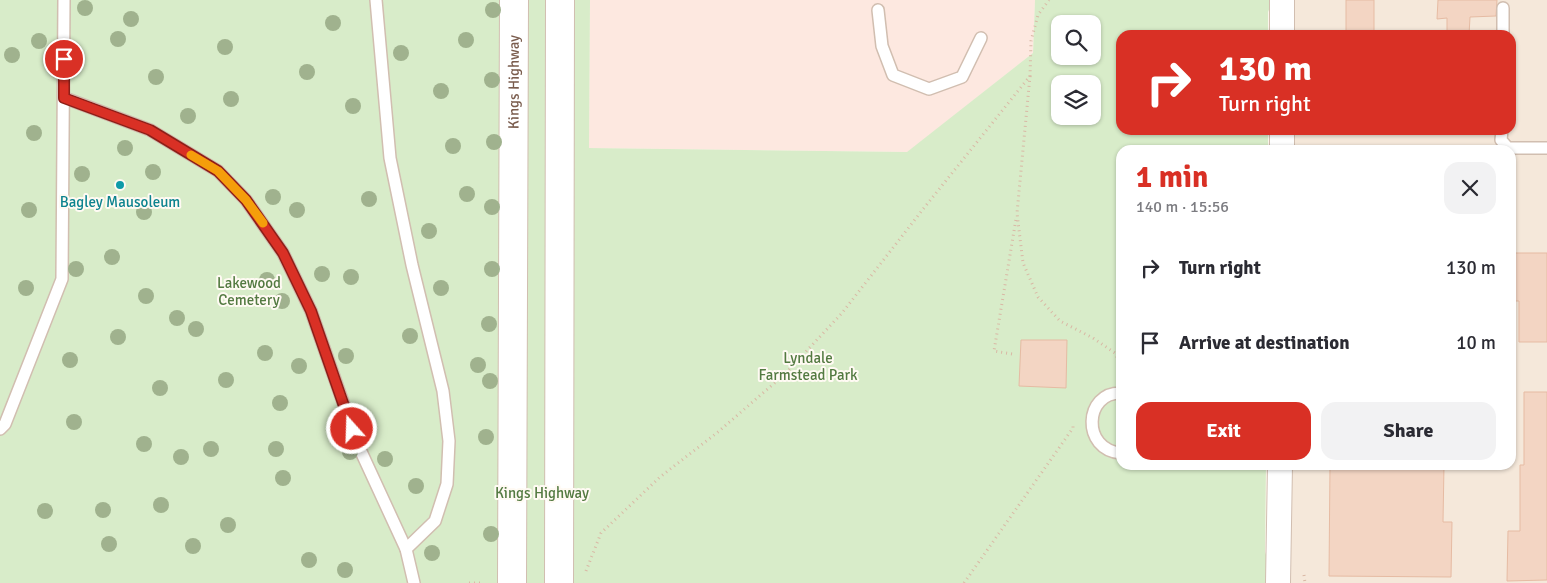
<!DOCTYPE html>
<meta charset="utf-8">
<style>
:root{--surface:#fff;--page:#f2f2f3;--text:#2b2b33;--muted:#7c7c81;--accent:#d93025}
body{margin:0;font-family:Signika,sans-serif;background:var(--page);color:var(--text);height:100vh;display:flex;flex-direction:column;font-size:19px;white-space:nowrap}
*{box-sizing:border-box;margin:0}
p{font-size:16px;color:var(--muted)}
.icon{flex:none;width:28px;height:28px;fill:none;stroke:currentColor;stroke-width:2;stroke-linecap:round;stroke-linejoin:round}
.map{position:relative;flex:1;overflow:hidden}
.sheet{position:absolute;left:1116px;top:145px;width:400px;height:325px;display:flex;flex-direction:column;background:var(--surface);border-radius:15px;box-shadow:0 1px 4px #0004}
.sheet>*{flex:none}
.hud{position:absolute;left:1116px;top:30px;width:400px;height:105px;border-radius:15px;box-shadow:0 1px 4px #0004;background:#d93025;color:#fff;overflow:hidden}
.buttons{position:absolute;left:1051px;top:15px;display:grid;gap:10px}
.buttons a{display:grid;place-items:center;width:50px;height:50px;border-radius:10px;background:var(--surface);box-shadow:0 1px 4px #0004;font-size:25px}
.pin{position:absolute;display:grid;place-items:center;width:42px;height:42px;color:#fff;margin:-21px;border:2px solid #fff;border-radius:50%;box-shadow:0 1px 5px #0007}
.me{position:absolute;width:55px;margin:-28px;rotate:340deg;stroke-linejoin:round;filter:drop-shadow(0 0 4px #0008)}
.turn{display:flex;align-items:center;gap:18px;height:105px;padding:0 20px;font-size:22px}
.turn .icon{width:65px;height:65px;stroke-width:2.5}
.turn b{display:block;font-size:35px;line-height:42px}
.round{display:grid;place-items:center;flex:none;width:52px;height:52px;border-radius:15px;background:var(--page)}
.summary{display:flex;align-items:center;justify-content:space-between;height:85px;padding:0 20px}
h1{font-size:30px;font-weight:700;line-height:38px;color:var(--accent)}
.action{display:flex;gap:10px;margin-top:auto;padding:10px 20px}
.action a{flex:1;height:58px;border-radius:15px;background:var(--accent);color:#fff;font-size:20px;font-weight:700;line-height:58px;text-align:center}
.action a+a{background:var(--page);color:var(--text)}
ul{padding:0;list-style:none}
li{display:flex;align-items:center;gap:15px;height:75px;padding:0 20px}
li div{flex:1}
li b{display:block;font-size:19px}
li em{font-style:normal}
.map>svg:first-child{display:block}
</style>
<div class="map">
<svg width="1547" height="583" viewBox="0 0 1547 583">
<rect width="100%" height="100%" fill="#fdf6ec"/>
<!-- residential -->
<polygon fill="#f5e8da" points="1285,0 1547,0 1547,583 1284,583 1284,465 1511,465 1511,150 1285,150 1285,130 1511,130 1511,35 1285,35"/>
<!-- commercial -->
<polygon fill="#fde8e0" points="590,0 1035,0 1033,53 908,152 589,148"/>
<!-- green -->
<path fill="#d8ecc9" fill-rule="evenodd" d="M 0,0 L 590,0 L 589,148 L 907,152 L 1033,53 L 1035,0 L 1273,0 L 1268,12 L 1268,35 L 1121,35 L 1121,130 L 1268,130 L 1268,150 L 1121,150 L 1121,465 L 1266,465 L 1265,552 L 1272,572 L 1272,583 L 0,583 ZM 1060,24 L 1092,24 L 1092,56 L 1060,56 ZM 1060,84 L 1092,84 L 1092,116 L 1060,116 Z"/>
<!-- building -->
<g fill="#f3d5c3" stroke="#e6bba3">
<rect x="1346" y="0" width="28" height="35"/>
<polygon points="1438,0 1497,0 1496,16 1470,17 1469,35 1447,35 1447,18 1437,19"/>
<polygon points="1511,253 1547,253 1547,342 1519,342 1519,301 1511,301"/>
<polygon points="1021,340 1067,340 1066,388 1019,386"/>
<polygon points="1524,392 1547,392 1547,580 1507,581 1508,531 1520,531 1520,465 1524,465"/>
<polygon points="1330,465 1444,465 1443,522 1452,522 1451,577 1329,576"/>
</g>
<g fill="none" stroke-linecap="round" stroke-linejoin="round">
<!-- service casing -->
<g stroke="#d1beb0" stroke-width="14">
<g id="service">
<polyline points="376,0 390,158 412,265 443,391 449,441 447,484 435,521 406,549"/>
<polyline points="878,10 882,46 893,75 929,89 962,77 981,38"/>
<polyline points="1503,35 1503,8"/>
<polyline points="65,98 150,130 218,171 246,200 283,253 311,311 358,445 406,549 414,583"/>
<polyline points="1502,130 1501,140 1508,148 1547,148"/>
<path d="M 1121,393 C 1084,392 1081,450 1121,453"/>
<polyline points="0,429 5,424 62,279 64,0"/>
</g>
</g>
<!-- minor casing -->
<g stroke="#d1beb0" stroke-width="26">
<g id="minor">
<polyline points="1282,35 1282,0"/>
<polyline points="1282,150 1282,130"/>
<polyline points="1278,583 1280,465"/>
</g>
</g>
<!-- tertiary casing -->
<g stroke="#d1beb0" stroke-width="30">
<g id="tertiary">
<path id="s1" d="M 512,583 L 514,0"/>
<polyline points="559,583 560,0"/>
</g>
</g>
<!-- path -->
<g stroke="#d9b8a5" stroke-width="3" stroke-dasharray="1 4" stroke-linecap="butt">
<polyline points="1030,76 1017,213 1023,263 1038,297 1060,321 1093,338 1115,353 1121,365"/>
<polyline points="1012,354 994,351 1016,219"/>
<polyline points="586,571 601,533 660,477 718,432 786,373 842,313 924,208 1030,76 1031,41 1038,15 1049,0"/>
<polyline points="1304,575 1305,583"/>
<polyline points="469,583 481,583"/>
<polyline points="964,583 1073,428 1073,426"/>
</g>
<!-- service -->
<use href="#service" stroke="#fff" stroke-width="11"/>
<!-- minor -->
<use href="#minor" stroke="#fff" stroke-width="24"/>
<!-- tertiary -->
<use href="#tertiary" stroke="#fff" stroke-width="28"/>
</g>
<!-- trees -->
<g fill="#a0b28e">
<circle cx="85" cy="8" r="8"/>
<circle cx="493" cy="10" r="8"/>
<circle cx="131" cy="19" r="8"/>
<circle cx="333" cy="23" r="8"/>
<circle cx="118" cy="39" r="8"/>
<circle cx="466" cy="40" r="8"/>
<circle cx="39" cy="41" r="8"/>
<circle cx="225" cy="47" r="8"/>
<circle cx="401" cy="53" r="8"/>
<circle cx="12" cy="55" r="8"/>
<circle cx="307" cy="72" r="8"/>
<circle cx="156" cy="77" r="8"/>
<circle cx="492" cy="80" r="8"/>
<circle cx="441" cy="91" r="8"/>
<circle cx="231" cy="99" r="8"/>
<circle cx="353" cy="106" r="8"/>
<circle cx="188" cy="116" r="8"/>
<circle cx="34" cy="133" r="8"/>
<circle cx="494" cy="142" r="8"/>
<circle cx="453" cy="146" r="8"/>
<circle cx="125" cy="148" r="8"/>
<circle cx="153" cy="172" r="8"/>
<circle cx="82" cy="174" r="8"/>
<circle cx="467" cy="194" r="8"/>
<circle cx="273" cy="197" r="8"/>
<circle cx="369" cy="199" r="8"/>
<circle cx="492" cy="207" r="8"/>
<circle cx="29" cy="210" r="8"/>
<circle cx="297" cy="210" r="8"/>
<circle cx="144" cy="212" r="8"/>
<circle cx="429" cy="231" r="8"/>
<circle cx="112" cy="257" r="8"/>
<circle cx="76" cy="269" r="8"/>
<circle cx="492" cy="269" r="8"/>
<circle cx="322" cy="274" r="8"/>
<circle cx="351" cy="277" r="8"/>
<circle cx="267" cy="280" r="8"/>
<circle cx="26" cy="288" r="8"/>
<circle cx="441" cy="288" r="8"/>
<circle cx="146" cy="296" r="8"/>
<circle cx="282" cy="301" r="8"/>
<circle cx="177" cy="318" r="8"/>
<circle cx="489" cy="324" r="8"/>
<circle cx="196" cy="329" r="8"/>
<circle cx="410" cy="336" r="8"/>
<circle cx="118" cy="337" r="8"/>
<circle cx="265" cy="353" r="8"/>
<circle cx="346" cy="356" r="8"/>
<circle cx="70" cy="360" r="8"/>
<circle cx="478" cy="365" r="8"/>
<circle cx="299" cy="366" r="8"/>
<circle cx="226" cy="380" r="8"/>
<circle cx="490" cy="381" r="8"/>
<circle cx="160" cy="388" r="8"/>
<circle cx="280" cy="403" r="8"/>
<circle cx="74" cy="422" r="8"/>
<circle cx="486" cy="437" r="8"/>
<circle cx="144" cy="444" r="8"/>
<circle cx="211" cy="449" r="8"/>
<circle cx="276" cy="449" r="8"/>
<circle cx="350" cy="452" r="8"/>
<circle cx="181" cy="457" r="8"/>
<circle cx="385" cy="459" r="8"/>
<circle cx="283" cy="478" r="8"/>
<circle cx="416" cy="486" r="8"/>
<circle cx="161" cy="505" r="8"/>
<circle cx="103" cy="510" r="8"/>
<circle cx="45" cy="511" r="8"/>
<circle cx="228" cy="525" r="8"/>
<circle cx="491" cy="534" r="8"/>
<circle cx="109" cy="544" r="8"/>
<circle cx="193" cy="546" r="8"/>
<circle cx="432" cy="553" r="8"/>
<circle cx="309" cy="560" r="8"/>
<circle cx="345" cy="570" r="8"/>
</g>
<g fill="none" stroke-linecap="round" stroke-linejoin="round">
<!-- route casing -->
<g stroke="#8d1f18" stroke-width="12">
<polyline id="route" points="64,59 64,98 150,130 218,171 246,200 283,253 311,311 352,429"/>
</g>
<!-- route -->
<use href="#route" stroke="#d93025" stroke-width="9"/>
<!-- slow -->
<polyline stroke="#f59e0b" stroke-width="9" points="191,155 218,171 246,200 263,223"/>
</g>
<!-- markers -->
<circle fill="#0f9aa8" stroke="#fffaf3" stroke-width="2" cx="120" cy="185" r="5"/>
<g text-anchor="middle" dominant-baseline="central" stroke-width="4" stroke-linejoin="round" paint-order="stroke">
<!-- street labels -->
<g font-size="15" fill="#7a5c4d" stroke="#fffaf3">
<text stroke="none"><textPath href="#s1" startOffset="501">Kings Highway</textPath></text>
</g>
<!-- culture labels -->
<g font-size="15" fill="#0d838f" stroke="#fffaf3">
<text x="120" y="202">Bagley Mausoleum</text>
</g>
<!-- park labels -->
<g font-size="15" fill="#537a41" stroke="#fffaf3">
<text x="249" y="283">Lakewood<tspan x="249" dy="17">Cemetery</tspan></text>
<text x="808" y="358">Lyndale<tspan x="808" dy="17">Farmstead Park</tspan></text>
<text x="542" y="493">Kings Highway</text>
</g>
</g>
</svg>
<div class="buttons">
<a><svg class="icon" aria-label="search" viewBox="0 0 24 24"><circle cx="10" cy="10" r="6"/><path d="M15 15l6 6"/></svg></a>
<a><svg class="icon" aria-label="layers" viewBox="0 0 24 24"><path d="M12 4l9 5-9 5-9-5zM3 14l9 5 9-5"/></svg></a>
</div>
<div class="pin" style="left:64px;top:59px;background:#d93025"><svg class="icon" aria-label="arrive" viewBox="0 0 24 24"><path d="M6 21V4h12l-3 4 3 4H6"/></svg></div>
<svg class="me" style="left:352px;top:429px" viewBox="-20 -20 40 40"><circle r="17" fill="#d93025" stroke="#fff" stroke-width="3"/><path d="M0-11L8 9 0 5-8 9z" fill="#fff"/></svg>
<div class="hud">
<div class="turn"><svg class="icon" aria-label="right" viewBox="0 0 24 24"><path d="M7 20v-9h11M14 6l5 5-5 5"/></svg><div><b>130 m</b>Turn right</div></div>
</div>
<section class="sheet">
<div class="summary"><div><h1>1 min</h1><p>140 m · 15:56</p></div><a class="round"><svg class="icon" aria-label="close" viewBox="0 0 24 24"><path d="M6 6l12 12M18 6L6 18"/></svg></a></div>
<ul>
<li><svg class="icon" aria-label="right" viewBox="0 0 24 24"><path d="M7 20v-9h11M14 6l5 5-5 5"/></svg><div><b>Turn right</b></div><em>130 m</em></li>
<li><svg class="icon" aria-label="arrive" viewBox="0 0 24 24"><path d="M6 21V4h12l-3 4 3 4H6"/></svg><div><b>Arrive at destination</b></div><em>10 m</em></li>
</ul>
<div class="action"><a>Exit</a><a>Share</a></div>
</section>
</div>
